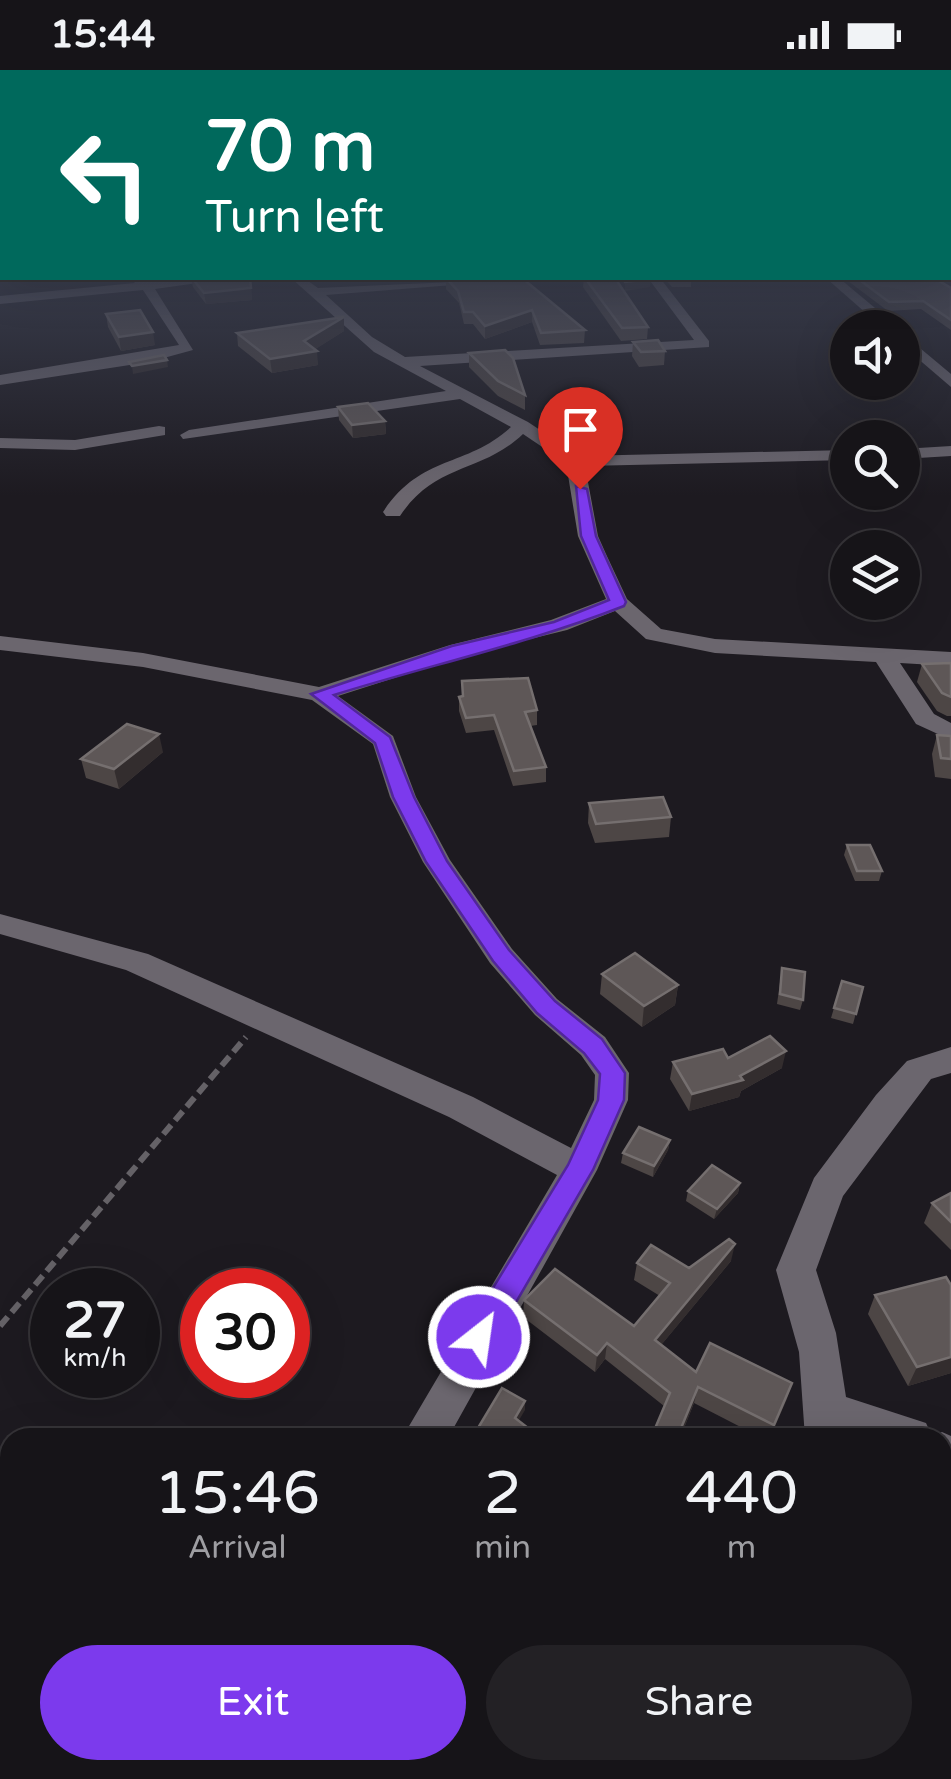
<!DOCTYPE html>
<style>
:root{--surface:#161418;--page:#232125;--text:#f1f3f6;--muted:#9e9ea2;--line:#353337;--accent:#7c3aed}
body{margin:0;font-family:"Varela Round",sans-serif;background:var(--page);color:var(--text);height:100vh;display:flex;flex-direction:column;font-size:38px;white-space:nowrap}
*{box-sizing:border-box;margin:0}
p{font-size:32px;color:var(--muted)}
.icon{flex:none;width:55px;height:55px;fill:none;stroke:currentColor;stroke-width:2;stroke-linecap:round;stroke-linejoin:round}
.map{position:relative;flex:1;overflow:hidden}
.panel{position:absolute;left:0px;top:1358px;width:952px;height:352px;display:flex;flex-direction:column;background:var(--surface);border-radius:30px 30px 0 0;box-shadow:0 10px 40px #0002,0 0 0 2px var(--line)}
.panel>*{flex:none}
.top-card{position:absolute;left:0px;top:0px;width:952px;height:210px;box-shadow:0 10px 40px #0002,0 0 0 2px var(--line);background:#00695c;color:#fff;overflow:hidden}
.buttons{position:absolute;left:830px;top:240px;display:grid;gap:20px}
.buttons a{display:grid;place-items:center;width:90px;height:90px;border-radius:50%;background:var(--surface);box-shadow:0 10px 40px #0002,0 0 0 2px var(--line);font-size:50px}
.speed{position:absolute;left:30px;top:1198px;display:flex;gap:20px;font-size:50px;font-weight:700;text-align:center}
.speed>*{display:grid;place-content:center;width:130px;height:130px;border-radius:50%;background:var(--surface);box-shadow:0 10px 40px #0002,0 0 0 2px var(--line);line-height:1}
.speed small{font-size:25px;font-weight:400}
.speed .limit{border:15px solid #d22;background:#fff;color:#111}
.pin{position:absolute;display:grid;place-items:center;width:85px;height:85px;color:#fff;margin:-102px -42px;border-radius:50% 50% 50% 0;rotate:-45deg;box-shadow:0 0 10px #0007}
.pin .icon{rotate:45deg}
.me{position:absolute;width:110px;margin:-55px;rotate:30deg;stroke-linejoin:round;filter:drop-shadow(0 0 8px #0008)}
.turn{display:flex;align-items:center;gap:35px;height:210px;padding:0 40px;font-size:45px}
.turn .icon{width:130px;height:130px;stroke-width:2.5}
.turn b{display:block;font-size:70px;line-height:85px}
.eta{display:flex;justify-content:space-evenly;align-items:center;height:170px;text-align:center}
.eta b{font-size:60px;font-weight:600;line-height:70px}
.cta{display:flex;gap:20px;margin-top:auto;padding:20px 40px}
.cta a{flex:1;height:115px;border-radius:60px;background:var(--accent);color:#fff;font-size:40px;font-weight:600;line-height:115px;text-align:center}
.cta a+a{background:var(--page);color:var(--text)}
.status{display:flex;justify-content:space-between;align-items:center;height:70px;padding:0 50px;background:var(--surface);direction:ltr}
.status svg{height:28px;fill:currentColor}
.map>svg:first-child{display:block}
</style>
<div class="status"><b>15:44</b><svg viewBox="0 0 49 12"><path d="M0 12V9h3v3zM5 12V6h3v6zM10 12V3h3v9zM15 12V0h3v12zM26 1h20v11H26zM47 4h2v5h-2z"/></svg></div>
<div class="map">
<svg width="951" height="1709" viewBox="0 0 951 1709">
<rect width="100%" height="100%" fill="#1d1a20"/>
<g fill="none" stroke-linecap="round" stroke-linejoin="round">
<!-- path -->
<polyline stroke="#656267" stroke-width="6" stroke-dasharray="12 6" stroke-linecap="butt" points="0,1256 246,967"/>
<!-- minor -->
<g fill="#6b666e" fill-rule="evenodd">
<polygon points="950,200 951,200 951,208 949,208"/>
<polygon points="130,208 149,212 233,208 155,219 193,280 149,292 0,315 0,305 179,275 143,220 0,234 0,226 135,213"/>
<path d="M 291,208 L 304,208 L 318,218 L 541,208 L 326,225 L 372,267 L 405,287 L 694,270 L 648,208 L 660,208 L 709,271 L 709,277 L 420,296 L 528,352 L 579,386 L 848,380 L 848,390 L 585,396 L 598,466 L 606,484 L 627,529 L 661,559 L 715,569 L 951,582 L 951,596 L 900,593 L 934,644 L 951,653 L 951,670 L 916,654 L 876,592 L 715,583 L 646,569 L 615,541 L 567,560 L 466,585 L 338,626 L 393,666 L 416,727 L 450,790 L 512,879 L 557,929 L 605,967 L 629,1003 L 628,1030 L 597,1100 L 448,1368 L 402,1368 L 557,1105 L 449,1047 L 126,900 L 0,864 L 0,844 L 148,884 L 473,1027 L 571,1078 L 594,1030 L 595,1005 L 581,985 L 535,945 L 490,893 L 423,792 L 390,727 L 373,674 L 312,630 L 143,597 L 0,580 L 0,566 L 143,583 L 319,617 L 450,575 L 551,550 L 606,529 L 578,466 L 566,393 L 523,364 C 481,404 436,392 400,446 L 386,446 L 383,442 C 421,384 466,398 511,357 L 460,329 L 183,369 L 180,365 L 189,360 L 446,321 L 374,282 Z"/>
<polygon points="826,208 839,208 899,258 883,258"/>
<polygon points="902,263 951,304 951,317 902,275"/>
<polygon points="159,356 165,357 165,365 75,380 0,378 0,368 75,370"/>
<polygon points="951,376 951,386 902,389 902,379"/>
<polygon points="951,977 951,1003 931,1009 843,1126 816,1200 836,1263 846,1327 926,1353 932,1366 942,1362 951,1366 951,1411 942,1407 942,1368 805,1368 799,1282 776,1200 814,1108 876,1025 907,991"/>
<polygon points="951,1491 951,1539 942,1543 942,1495"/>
<polygon points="10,1560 10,1611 0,1615 0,1564"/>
<polygon points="182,1700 238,1700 234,1709 179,1709"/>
<polygon points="479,1700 531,1700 529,1709 477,1709"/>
<polygon points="719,1700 773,1700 769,1709 716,1709"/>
</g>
</g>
<!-- wall -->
<g fill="#4d4645">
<polygon points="191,208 250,208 252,230 206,234 193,217"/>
<polygon points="436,208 522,208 585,260 584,273 540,275 532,252 485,269 473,254 464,254 459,233 446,219 446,208 436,209"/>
<polygon points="584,208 615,208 648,257 647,269 621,271 583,217"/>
<polygon points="664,208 691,208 691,217 672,217"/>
<polygon points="844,208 934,208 951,218 951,260 921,239 888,241"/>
<polygon points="106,244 155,275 121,281 108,257"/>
<polygon points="344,261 315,279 318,295 272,303 238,276 237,263"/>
<polygon points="633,272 665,281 664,295 639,297 632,286"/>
<polygon points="469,283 525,325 525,340 498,326 469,297"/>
<polygon points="338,337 385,351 386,364 353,368 339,350"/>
<polygon points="951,593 951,646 947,646 937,641 917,612 922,594"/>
<polygon points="462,611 537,640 537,655 530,656 546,697 546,712 513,716 494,660 466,663 459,641 459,627 462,626"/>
<polygon points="937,665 951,666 951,709 935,707 932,684"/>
<polygon points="163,682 119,719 86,708 81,689"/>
<polygon points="589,733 671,747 669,767 595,773 588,753"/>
<polygon points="847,775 882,801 879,811 855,811 844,785"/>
<polygon points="782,898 803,930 800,940 777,934"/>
<polygon points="602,904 678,915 675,935 642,957 600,924"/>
<polygon points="842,911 863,917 853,954 831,948"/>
<polygon points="728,988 782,998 741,1021 739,1027 689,1041 670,1009 673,992"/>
<polygon points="670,1070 668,1080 653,1107 621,1093 623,1083"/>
<polygon points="740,1113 738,1123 714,1149 686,1131 688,1121"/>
<polygon points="951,1123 951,1180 924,1153 932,1133"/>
<polygon points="731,1191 661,1275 696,1302 792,1313 770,1368 762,1368 694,1333 680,1368 651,1368 664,1336 605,1289 595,1302 523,1247 524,1230 634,1256 660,1226 634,1210 637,1193 689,1198"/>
<polygon points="875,1225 951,1303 908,1316 868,1244"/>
</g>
<!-- shaded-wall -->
<g fill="#332d2e">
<polygon points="789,208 822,208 789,212"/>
<polygon points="651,209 650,217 625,221 625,212"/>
<polygon points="251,218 252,230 206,234 204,223"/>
<polygon points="532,240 532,252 485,269 485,256"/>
<polygon points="344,247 344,261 311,282 317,281 318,295 272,303 270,289 304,271"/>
<polygon points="153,262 155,275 121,281 119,267"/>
<polygon points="167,290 168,297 133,304 132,296"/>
<polygon points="385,351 386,364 353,368 352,355"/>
<polygon points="159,664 163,682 119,719 114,699"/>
<polygon points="678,915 675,935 642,957 644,936"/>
<polygon points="786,981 782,998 741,1021 739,1027 689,1041 692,1024 740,1006"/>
<polygon points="670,1070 668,1080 653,1107 654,1096"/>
<polygon points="740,1113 738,1123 714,1149 717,1139"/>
<polygon points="735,1174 731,1191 652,1286 655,1270"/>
<polygon points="607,1273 605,1289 595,1302 597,1285"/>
<polygon points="951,1287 951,1303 908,1316 917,1297"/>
<polygon points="792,1313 787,1329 770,1368 774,1355"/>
<polygon points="698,1317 694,1333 680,1368 677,1368"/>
<polygon points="525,1331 525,1340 515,1357 515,1348"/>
</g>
<!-- building -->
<g fill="#5e5757" stroke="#756f6f" stroke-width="2.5">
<polygon points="192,208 250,208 251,218 204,223"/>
<polygon points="446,208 522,208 585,260 541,263 532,240 485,256 473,242 464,242 458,221"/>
<polygon points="585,208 615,208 648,257 622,258"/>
<polygon points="624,208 650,208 651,209 625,212"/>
<polygon points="857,208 934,208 951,218 951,250 923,231 889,232"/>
<polygon points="140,240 153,262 119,267 106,244"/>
<polygon points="344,247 304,271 317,281 270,289 237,263"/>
<polygon points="658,270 665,281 641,282 633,272"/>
<polygon points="505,280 513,288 525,325 498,311 469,283"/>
<polygon points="164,285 167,290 132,296 129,292"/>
<polygon points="368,333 385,351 352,355 338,337"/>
<polygon points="951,593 951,627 942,623 922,594"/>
<polygon points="528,608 537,640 525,642 546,697 514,701 494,645 466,648 459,627 463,626 462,611"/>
<polygon points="127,654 159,664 114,699 81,689"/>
<polygon points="937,665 951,666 951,689 941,688"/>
<polygon points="663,727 671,747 596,754 589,733"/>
<polygon points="847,775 870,775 882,801 857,801"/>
<polygon points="635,883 678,915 644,936 602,904"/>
<polygon points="782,898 805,902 803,930 780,924"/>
<polygon points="842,911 863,917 856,944 834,938"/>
<polygon points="770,966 786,981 740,1006 743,1010 692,1024 673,992 723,979 728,988"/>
<polygon points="639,1057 670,1070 654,1096 623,1083"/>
<polygon points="712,1095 740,1113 717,1139 688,1121"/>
<polygon points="951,1123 951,1152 932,1133"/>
<polygon points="729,1169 735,1174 655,1270 696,1302 710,1273 792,1313 774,1355 698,1317 677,1368 651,1368 670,1323 607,1273 597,1285 524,1230 555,1199 634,1256 670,1213 637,1193 651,1175 689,1198"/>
<polygon points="946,1207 951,1215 951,1287 917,1297 875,1225"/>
<polygon points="502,1318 525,1331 515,1348 541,1368 472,1368"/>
<polygon points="453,1700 456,1700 464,1709 446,1709"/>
</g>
<!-- sky -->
<linearGradient id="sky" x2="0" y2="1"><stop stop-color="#100e12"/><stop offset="0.44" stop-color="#3a3e4e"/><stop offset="1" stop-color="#3a3e4e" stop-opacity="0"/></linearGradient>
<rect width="951" height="426" fill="url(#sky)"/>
<!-- route -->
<path fill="#7c3aed" stroke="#51269a" stroke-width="2.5" d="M 576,416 L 587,419 L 596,466 L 626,532 L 624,536 C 530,573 430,595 334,625 L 390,667 L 414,727 L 447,791 L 509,880 L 555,931 L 602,969 L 625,1003 L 624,1030 L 593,1100 L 490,1277 L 479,1281 L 468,1277 L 463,1267 L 568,1095 L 598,1030 L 600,1004 L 584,983 L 537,943 L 493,891 L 426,792 L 393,727 L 375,673 L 311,624 L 452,576 L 554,552 L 609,530 L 581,466 Z"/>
</svg>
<div class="buttons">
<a><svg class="icon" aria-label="sound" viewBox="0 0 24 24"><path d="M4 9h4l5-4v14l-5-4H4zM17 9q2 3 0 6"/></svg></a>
<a><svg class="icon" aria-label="search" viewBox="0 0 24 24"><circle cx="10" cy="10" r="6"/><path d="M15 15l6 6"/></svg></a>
<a><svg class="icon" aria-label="layers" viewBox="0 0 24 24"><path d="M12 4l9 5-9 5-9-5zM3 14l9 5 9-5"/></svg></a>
</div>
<div class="speed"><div>27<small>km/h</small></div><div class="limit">30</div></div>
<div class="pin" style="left:580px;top:419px;background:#d93025"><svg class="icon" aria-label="arrive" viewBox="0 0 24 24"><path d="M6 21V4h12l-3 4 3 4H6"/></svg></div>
<svg class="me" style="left:479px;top:1267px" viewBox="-20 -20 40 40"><circle r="17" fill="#7c3aed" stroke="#fff" stroke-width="3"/><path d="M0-11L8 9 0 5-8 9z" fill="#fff"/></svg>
<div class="top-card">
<div class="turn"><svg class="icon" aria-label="left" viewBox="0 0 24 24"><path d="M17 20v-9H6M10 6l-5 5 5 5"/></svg><div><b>70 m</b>Turn left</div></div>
</div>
<section class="panel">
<div class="eta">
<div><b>15:46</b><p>Arrival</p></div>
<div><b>2</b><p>min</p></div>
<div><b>440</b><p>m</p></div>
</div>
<div class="cta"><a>Exit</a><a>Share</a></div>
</section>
</div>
